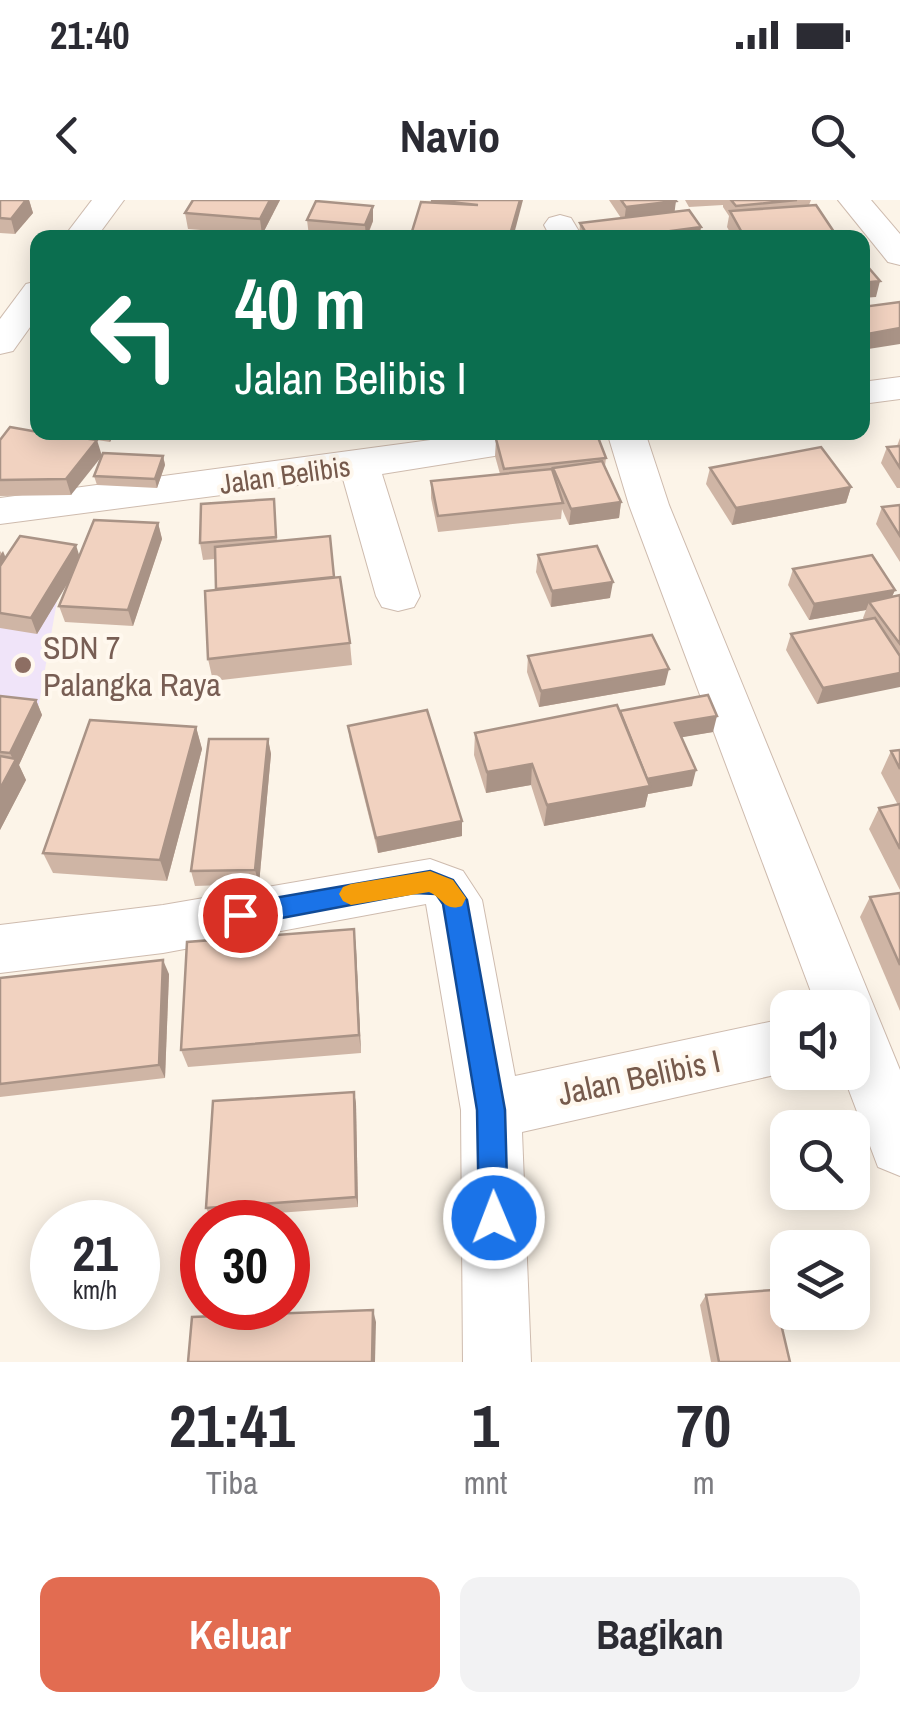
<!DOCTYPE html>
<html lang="id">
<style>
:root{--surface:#fff;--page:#f2f2f3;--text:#2b2b33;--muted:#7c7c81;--accent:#e26c51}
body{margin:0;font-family:"Archivo Narrow",sans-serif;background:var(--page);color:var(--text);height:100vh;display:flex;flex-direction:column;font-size:38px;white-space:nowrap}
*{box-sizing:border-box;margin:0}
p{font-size:32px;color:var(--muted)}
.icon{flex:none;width:55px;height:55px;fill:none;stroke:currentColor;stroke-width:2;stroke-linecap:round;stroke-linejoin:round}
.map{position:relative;height:1162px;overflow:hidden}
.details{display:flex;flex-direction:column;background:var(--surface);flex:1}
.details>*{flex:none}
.banner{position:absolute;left:30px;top:30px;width:840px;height:210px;border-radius:20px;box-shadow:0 5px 25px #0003;background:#0b6e4f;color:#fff;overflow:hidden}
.tools{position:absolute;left:770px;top:790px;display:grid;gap:20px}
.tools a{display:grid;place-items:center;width:100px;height:100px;border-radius:20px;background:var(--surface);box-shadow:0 5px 25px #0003;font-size:50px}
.speed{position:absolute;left:30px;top:1000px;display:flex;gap:20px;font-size:50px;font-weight:700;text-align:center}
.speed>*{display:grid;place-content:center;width:130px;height:130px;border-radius:50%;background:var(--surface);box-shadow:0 5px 25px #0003;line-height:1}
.speed small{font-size:25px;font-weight:400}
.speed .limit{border:15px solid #d22;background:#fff;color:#111}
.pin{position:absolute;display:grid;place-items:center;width:85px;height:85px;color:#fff;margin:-42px;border:5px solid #fff;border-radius:50%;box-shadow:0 2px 10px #0007}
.me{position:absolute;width:110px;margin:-55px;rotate:359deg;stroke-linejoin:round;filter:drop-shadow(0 0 8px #0008)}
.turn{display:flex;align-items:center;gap:35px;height:210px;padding:0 40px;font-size:45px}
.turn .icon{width:130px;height:130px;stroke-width:2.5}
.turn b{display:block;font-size:70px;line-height:85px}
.eta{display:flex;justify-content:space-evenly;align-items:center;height:170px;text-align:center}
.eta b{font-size:60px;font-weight:700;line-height:70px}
.action{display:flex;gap:20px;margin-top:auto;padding:20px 40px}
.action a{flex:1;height:115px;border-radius:20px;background:var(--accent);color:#fff;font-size:40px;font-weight:700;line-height:115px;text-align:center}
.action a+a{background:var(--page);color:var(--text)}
.status{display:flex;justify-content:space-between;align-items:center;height:70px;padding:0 50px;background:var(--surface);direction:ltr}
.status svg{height:28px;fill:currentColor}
header{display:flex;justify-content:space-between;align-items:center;height:130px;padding:0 40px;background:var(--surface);font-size:45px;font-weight:700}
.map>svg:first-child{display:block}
</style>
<div class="status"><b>21:40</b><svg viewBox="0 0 49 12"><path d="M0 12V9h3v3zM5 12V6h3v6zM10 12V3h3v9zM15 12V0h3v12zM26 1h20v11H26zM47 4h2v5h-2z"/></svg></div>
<header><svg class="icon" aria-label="back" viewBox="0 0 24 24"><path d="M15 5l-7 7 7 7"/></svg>Navio<svg class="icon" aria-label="search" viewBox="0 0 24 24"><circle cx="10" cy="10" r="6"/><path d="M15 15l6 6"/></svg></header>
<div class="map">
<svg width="900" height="1162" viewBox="0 0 900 1162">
<rect width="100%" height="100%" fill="#fcf4e8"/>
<!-- education -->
<polygon fill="#f0e4f9" points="57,401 34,532 0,529 0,402"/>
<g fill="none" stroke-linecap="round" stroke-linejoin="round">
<!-- minor casing -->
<g stroke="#cebbae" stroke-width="2">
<g id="minor">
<polygon points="92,0 124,0 96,38 63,38"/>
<polygon points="838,0 871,0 900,34 900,65 888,62"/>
<polygon points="560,15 571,18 583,38 551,38 544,25 549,18"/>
<polygon points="38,81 38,116 13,151 0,154 0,119 26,84"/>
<polygon points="900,177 900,199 862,204 862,182"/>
<polygon points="490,232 589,232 584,240 570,244 382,274 420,396 414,407 398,411 382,407 376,396 343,279 0,324 0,298"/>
<polygon points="607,232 645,232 669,305 900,870 900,976 878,967 842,872 852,872 852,808 817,808 629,305"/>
<polygon points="430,659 463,671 482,700 515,876 788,818 788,872 522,932 531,1162 463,1162 461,910 426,704 163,753 0,773 0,725 163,705"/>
</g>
</g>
<!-- minor -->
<use href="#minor" fill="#fff" fill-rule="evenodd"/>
</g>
<!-- wall -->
<g fill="#cfb5a5">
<polygon points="0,0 29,0 33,13 15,34 0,33"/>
<polygon points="193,0 280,0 262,35 188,29 185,13"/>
<polygon points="609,0 675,0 674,12 701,27 700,34 709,38 579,38 580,23 621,18"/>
<polygon points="685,0 811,0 809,5 834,32 832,38 733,38 727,27 729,16 723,7 723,5 689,7"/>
<polygon points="307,20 373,21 367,38 333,38 309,36"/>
<polygon points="38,232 115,232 110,242 97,240 71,295 0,296 0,240"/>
<polygon points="900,238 900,288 897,288 881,263 887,247 897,246"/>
<polygon points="496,239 606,258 605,266 621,302 619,318 569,325 562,309 561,319 438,332 431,298 431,281 500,274 495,256"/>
<polygon points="163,256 165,265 157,288 97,285 94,276"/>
<polygon points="710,268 851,287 846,303 732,325 706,284"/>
<polygon points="274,299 277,341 334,377 350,443 352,465 213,481 208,459 216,389 215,359 203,360 200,343"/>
<polygon points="900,305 900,362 876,324 882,307"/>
<polygon points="158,323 162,339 133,426 65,422 59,406 70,379 37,434 0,428 0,351 6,358 79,357"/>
<polygon points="538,355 610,398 551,407 536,372"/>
<polygon points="793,369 895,390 892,396 900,395 900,473 817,504 786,450 791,434 864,420 863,418 866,410 809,420 788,385"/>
<polygon points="528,456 665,485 539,507 527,472"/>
<polygon points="0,496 36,500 42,515 19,565 26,580 0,630"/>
<polygon points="620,511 713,532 681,537 692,586 648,594 645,607 544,626 531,585 486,593 474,555 475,533"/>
<polygon points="348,526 462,621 462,636 378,653 350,541"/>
<polygon points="196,527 202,549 167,681 53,673 43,653"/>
<polygon points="268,539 271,554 259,684 195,686 191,671"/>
<polygon points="900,550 900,690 869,629 879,608 898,605 881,573 891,551"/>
<polygon points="900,693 900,811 860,717 870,697"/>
<polygon points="354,729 356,749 361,853 188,867 181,850"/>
<polygon points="169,774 165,878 0,897 0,778"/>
<polygon points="354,892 356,904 358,1007 211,1018 206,1008"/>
<polygon points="706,1095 790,1162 711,1162 700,1105"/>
</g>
<!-- shaded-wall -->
<g fill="#a99386">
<polygon points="26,0 29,0 33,13 15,34 11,19"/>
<polygon points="270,0 280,0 262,35 260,19"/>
<polygon points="520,0 523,0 513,38 509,38"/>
<polygon points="676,1 674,16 624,23 626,7"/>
<polygon points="373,6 373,21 366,38 365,25"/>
<polygon points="701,27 699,38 618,38"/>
<polygon points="880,81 876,97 862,98 862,83"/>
<polygon points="900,128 900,144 862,150 862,135"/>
<polygon points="107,232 115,232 110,242"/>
<polygon points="97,240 102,256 71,295 66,279"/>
<polygon points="163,256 165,265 157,288 155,279"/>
<polygon points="851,287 846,303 732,325 736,308"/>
<polygon points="621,302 619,318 569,325 571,309"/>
<polygon points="158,323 162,339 133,426 128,410"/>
<polygon points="76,345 81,361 37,434 31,418"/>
<polygon points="3,351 10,368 0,382 0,356"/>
<polygon points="613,382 610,398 551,407 552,391"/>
<polygon points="895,390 888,406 869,402 866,410 809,420 814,404"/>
<polygon points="669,469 665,485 539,507 541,491"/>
<polygon points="900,473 900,487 817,504 823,488"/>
<polygon points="36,500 42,515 19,565 26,580 0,630 0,589 14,562 10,553"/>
<polygon points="717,516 713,532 672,539 675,523"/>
<polygon points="196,527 202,549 167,681 160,660"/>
<polygon points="268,539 271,554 259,684 255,670"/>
<polygon points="532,564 531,585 486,593 487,572"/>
<polygon points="696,570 692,586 648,594 645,607 544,626 547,605 644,580"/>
<polygon points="462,621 462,636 378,653 376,638"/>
<polygon points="354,729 356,749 361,853 359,835"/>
<polygon points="163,760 169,774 165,878 159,865"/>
<polygon points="354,892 356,904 358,1007 356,997"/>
<polygon points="373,1110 376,1122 375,1162 372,1162"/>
</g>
<!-- building -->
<g fill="#f1d2c0" stroke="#a99386" stroke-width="2.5">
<polygon points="0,0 26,0 11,19 0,18"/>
<polygon points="193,0 270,0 260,19 185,13"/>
<polygon points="431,0 520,0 509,38 410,38 421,2 478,5"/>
<polygon points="621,0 675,0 676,1 626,7"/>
<polygon points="731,0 797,0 736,6"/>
<polygon points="316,1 373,6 365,25 307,20"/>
<polygon points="816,5 834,32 745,38 730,11"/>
<polygon points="689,10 701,27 618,38 589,38 580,23"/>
<polygon points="706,34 709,38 671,38"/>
<polygon points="862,60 880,81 862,83"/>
<polygon points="900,102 900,128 862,135 862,107"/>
<polygon points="10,227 38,232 97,240 66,279 0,280 0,240"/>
<polygon points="562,232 596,232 606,258 504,269 496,239"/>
<polygon points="900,246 900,268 887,247"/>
<polygon points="821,247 851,287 736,308 710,268"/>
<polygon points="103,253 163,256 155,279 94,276"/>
<polygon points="602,261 621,302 571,309 553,268"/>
<polygon points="552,269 563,303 438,316 431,281"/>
<polygon points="274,299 276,337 200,343 201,304"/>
<polygon points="900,305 900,336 882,307"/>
<polygon points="94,320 158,323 128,410 59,406"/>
<polygon points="20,336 76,345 31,418 0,413 0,366"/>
<polygon points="330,336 334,377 216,389 215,347"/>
<polygon points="597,346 613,382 552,391 538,355"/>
<polygon points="872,355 895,390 814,404 793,369"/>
<polygon points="340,377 350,443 208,459 205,391"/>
<polygon points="900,395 900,444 869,402"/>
<polygon points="875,418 900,456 900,473 823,488 791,434"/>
<polygon points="652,435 669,469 541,491 528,456"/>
<polygon points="708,495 717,516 675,523 696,570 647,579 620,511"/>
<polygon points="0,496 36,500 10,553 0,552"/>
<polygon points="617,505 650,586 547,605 532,564 487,572 475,533"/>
<polygon points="427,510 462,621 376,638 348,526"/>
<polygon points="90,520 196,527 160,660 43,653"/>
<polygon points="209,539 268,539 255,670 191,671"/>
<polygon points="900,550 900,569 891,551"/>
<polygon points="0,556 16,559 0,589"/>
<polygon points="900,604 900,649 879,608"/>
<polygon points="900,693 900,765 870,697"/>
<polygon points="354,729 359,835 181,850 187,742"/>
<polygon points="163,760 159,865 0,884 0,778"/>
<polygon points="354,892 356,997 206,1008 213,901"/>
<polygon points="773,1090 790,1162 719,1162 706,1095"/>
<polygon points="373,1110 372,1162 188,1162 192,1117"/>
</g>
<!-- route -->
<polygon fill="#1a73e8" stroke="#114b97" stroke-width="2.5" points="430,671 453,680 467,700 505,910 508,1018 504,1028 494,1033 483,1028 479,1018 477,910 443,704 436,694 414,693 240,726 231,722 227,715 231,708 240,704"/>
<!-- slow -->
<path fill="#f59e0b" d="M 430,671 L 453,680 L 466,698 L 462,706 C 445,712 443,698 429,692 L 351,705 L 343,701 L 339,694 L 343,687 L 351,684 Z"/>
<!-- markers -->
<circle fill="#8d6e63" stroke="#fff8ee" stroke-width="4" cx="23" cy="465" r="10"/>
<g text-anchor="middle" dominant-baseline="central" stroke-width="8" stroke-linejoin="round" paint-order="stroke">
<!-- far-street labels -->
<g font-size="28" fill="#765a4c" stroke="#fff8ee">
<text transform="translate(285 275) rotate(-8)">Jalan Belibis</text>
</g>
<!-- education labels -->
<g font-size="32" fill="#785e54" stroke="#fff8ee" text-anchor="start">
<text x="43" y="447">SDN 7<tspan x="43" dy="37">Palangka Raya</tspan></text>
</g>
<!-- street labels -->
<g font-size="32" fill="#765a4c" stroke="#fff8ee">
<text transform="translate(639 877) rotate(-12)">Jalan Belibis I</text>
</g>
</g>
</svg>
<div class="tools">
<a><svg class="icon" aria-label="sound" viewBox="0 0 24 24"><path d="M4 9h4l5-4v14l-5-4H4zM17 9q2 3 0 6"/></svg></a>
<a><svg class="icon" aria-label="search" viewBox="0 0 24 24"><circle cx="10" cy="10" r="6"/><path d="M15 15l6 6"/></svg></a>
<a><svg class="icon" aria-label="layers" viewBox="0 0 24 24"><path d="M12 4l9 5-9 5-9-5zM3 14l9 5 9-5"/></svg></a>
</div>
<div class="speed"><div>21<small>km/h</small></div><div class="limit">30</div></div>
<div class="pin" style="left:240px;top:715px;background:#d93025"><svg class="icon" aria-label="arrive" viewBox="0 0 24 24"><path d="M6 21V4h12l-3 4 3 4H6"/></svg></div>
<svg class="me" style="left:494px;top:1018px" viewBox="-20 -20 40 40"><circle r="17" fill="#1a73e8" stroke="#fff" stroke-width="3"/><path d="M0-11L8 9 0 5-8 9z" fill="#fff"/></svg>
<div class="banner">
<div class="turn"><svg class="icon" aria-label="left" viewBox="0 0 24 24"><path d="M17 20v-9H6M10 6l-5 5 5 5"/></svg><div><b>40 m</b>Jalan Belibis I</div></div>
</div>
</div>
<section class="details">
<div class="eta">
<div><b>21:41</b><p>Tiba</p></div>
<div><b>1</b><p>mnt</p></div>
<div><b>70</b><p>m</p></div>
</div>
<div class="action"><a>Keluar</a><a>Bagikan</a></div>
</section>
